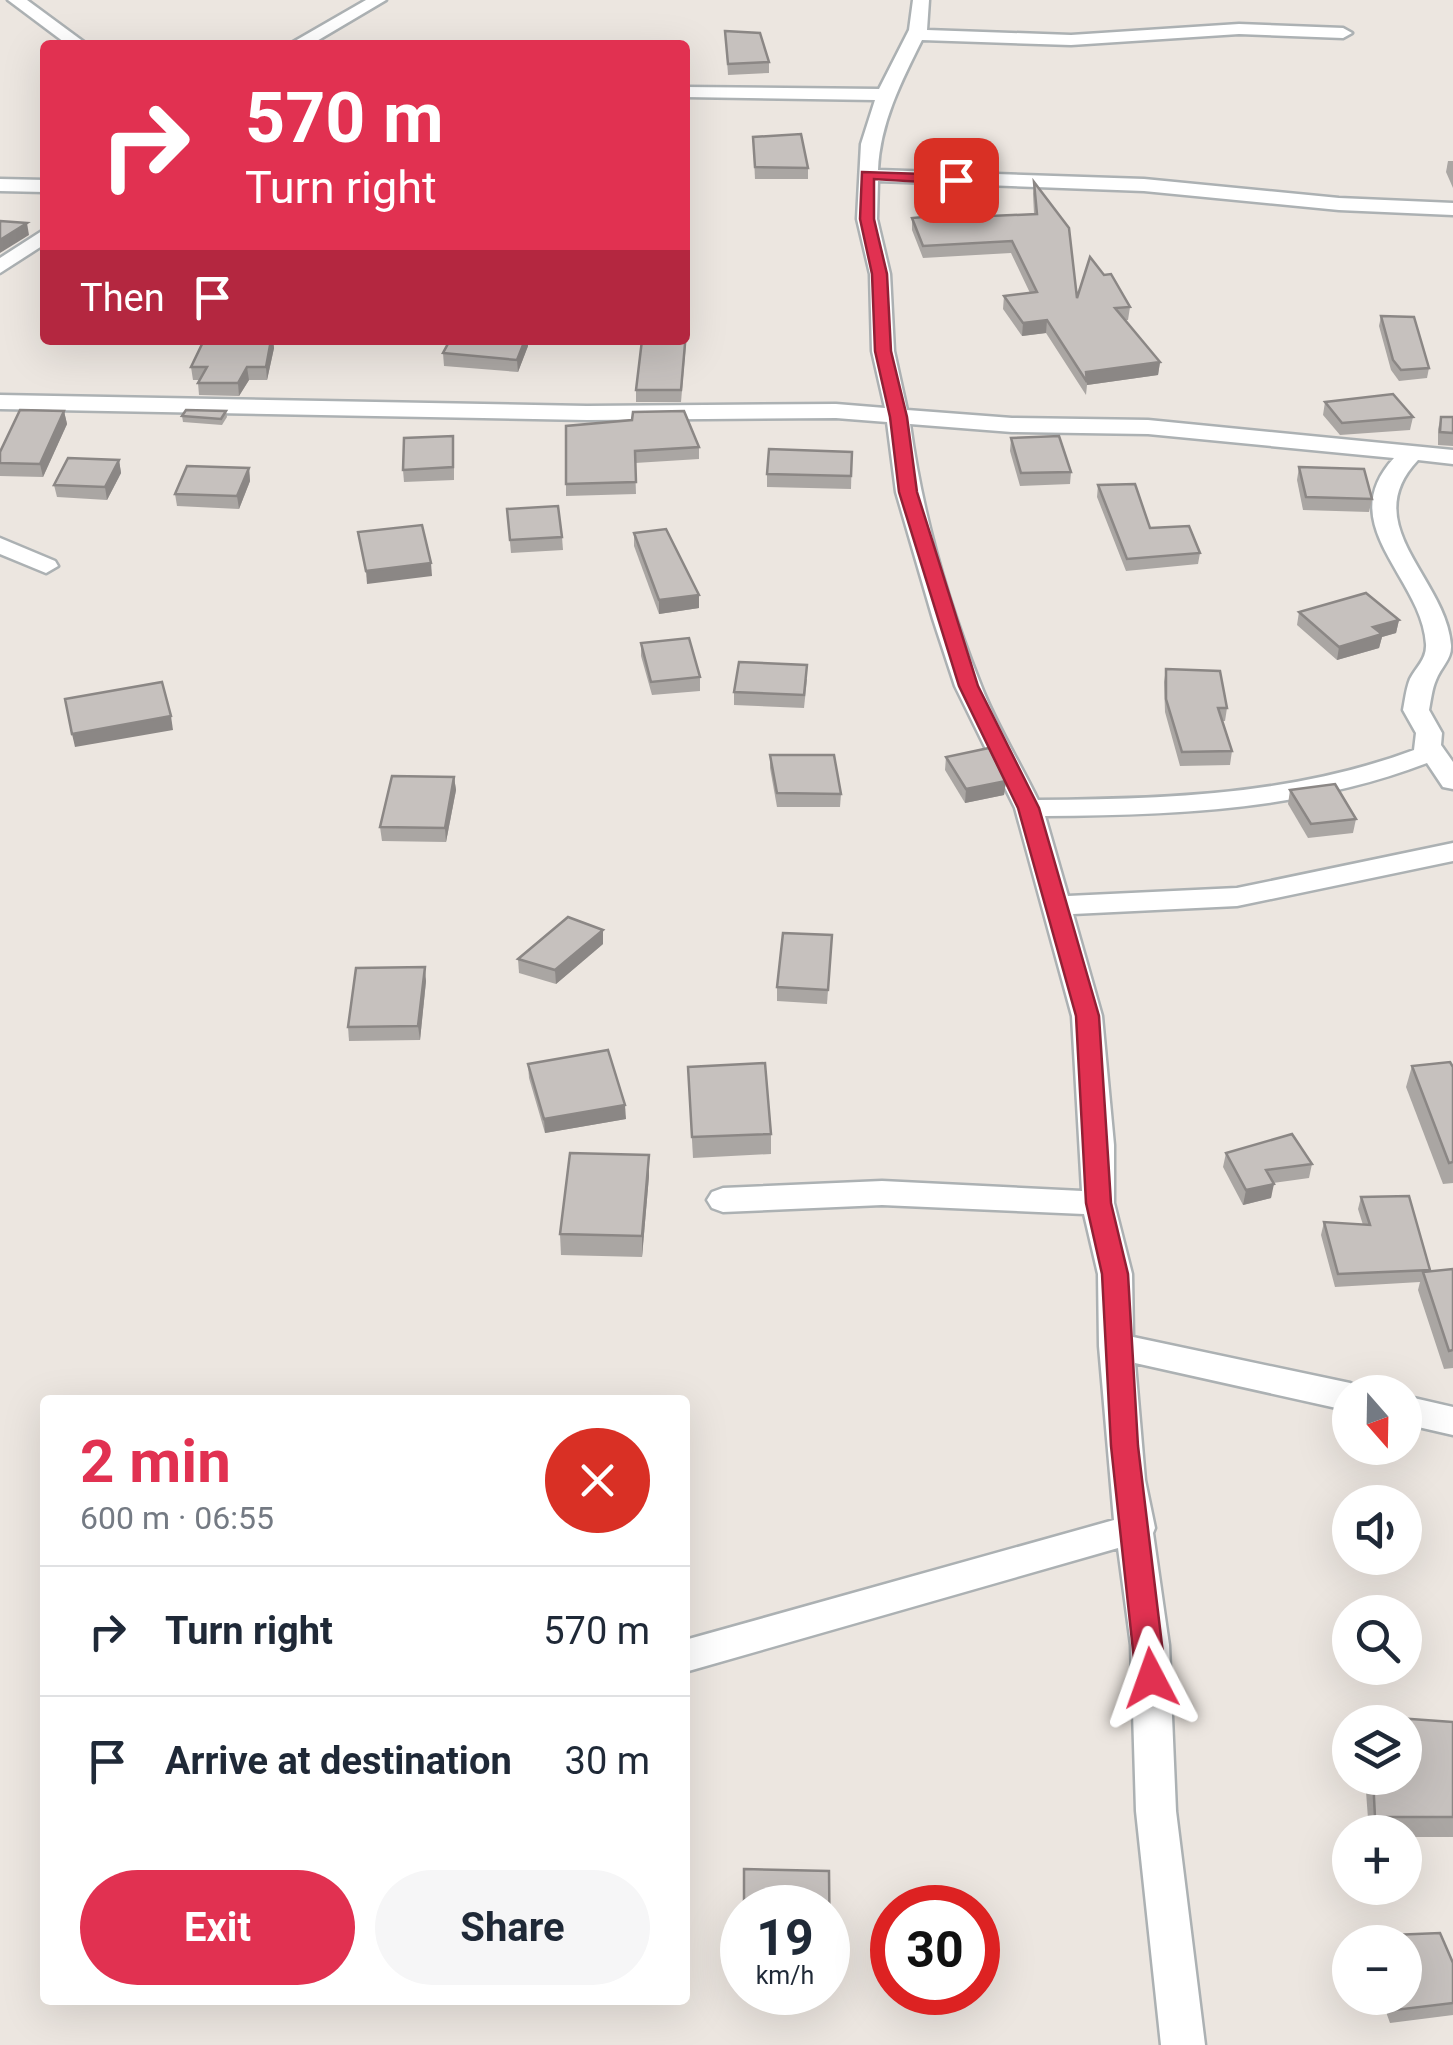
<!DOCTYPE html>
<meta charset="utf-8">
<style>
:root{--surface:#fff;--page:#f6f6f7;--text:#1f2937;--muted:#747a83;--line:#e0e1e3;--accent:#e13151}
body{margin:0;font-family:Roboto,sans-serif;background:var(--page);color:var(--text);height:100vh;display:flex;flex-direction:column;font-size:38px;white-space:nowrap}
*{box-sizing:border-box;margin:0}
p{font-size:32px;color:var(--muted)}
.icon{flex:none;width:55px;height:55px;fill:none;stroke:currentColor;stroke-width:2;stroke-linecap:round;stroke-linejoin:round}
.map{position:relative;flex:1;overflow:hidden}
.sheet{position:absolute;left:40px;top:1395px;width:650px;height:610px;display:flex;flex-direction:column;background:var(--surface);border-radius:10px;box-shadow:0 10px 40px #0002}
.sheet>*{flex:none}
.top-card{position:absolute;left:40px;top:40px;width:650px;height:305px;border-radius:10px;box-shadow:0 10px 40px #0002;background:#e13151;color:#fff;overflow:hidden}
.needle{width:65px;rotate:160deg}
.buttons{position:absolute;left:1332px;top:1375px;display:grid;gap:20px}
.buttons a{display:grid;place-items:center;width:90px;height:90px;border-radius:50%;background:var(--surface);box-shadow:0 10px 40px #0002;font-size:50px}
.speed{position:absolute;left:720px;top:1885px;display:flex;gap:20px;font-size:50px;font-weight:700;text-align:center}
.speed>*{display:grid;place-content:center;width:130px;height:130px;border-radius:50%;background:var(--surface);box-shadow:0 10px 40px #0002;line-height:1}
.speed small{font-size:25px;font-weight:400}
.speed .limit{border:15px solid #d22;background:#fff;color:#111}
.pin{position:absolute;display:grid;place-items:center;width:85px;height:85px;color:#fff;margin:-42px;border-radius:20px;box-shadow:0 5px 15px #0006}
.me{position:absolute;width:110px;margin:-55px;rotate:356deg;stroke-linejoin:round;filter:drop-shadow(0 0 8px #0008)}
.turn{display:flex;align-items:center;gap:35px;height:210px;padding:0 40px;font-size:45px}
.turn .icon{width:130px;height:130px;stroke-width:2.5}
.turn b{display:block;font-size:70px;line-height:85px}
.then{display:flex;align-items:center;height:95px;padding:0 40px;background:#0003;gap:20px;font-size:38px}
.round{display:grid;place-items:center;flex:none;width:105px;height:105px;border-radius:52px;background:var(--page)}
.headline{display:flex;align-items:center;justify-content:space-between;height:170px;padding:0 40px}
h1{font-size:60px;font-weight:700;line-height:75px;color:var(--accent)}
.primary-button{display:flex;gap:20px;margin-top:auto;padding:20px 40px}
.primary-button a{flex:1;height:115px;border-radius:60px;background:var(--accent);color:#fff;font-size:40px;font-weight:700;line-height:115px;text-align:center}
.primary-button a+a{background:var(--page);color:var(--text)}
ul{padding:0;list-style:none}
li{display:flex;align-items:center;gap:30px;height:130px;padding:0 40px;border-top:2px solid var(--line)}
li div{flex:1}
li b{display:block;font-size:38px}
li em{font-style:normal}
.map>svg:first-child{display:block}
</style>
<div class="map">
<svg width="1453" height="2045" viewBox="0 0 1453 2045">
<rect width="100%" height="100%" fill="#ece6e0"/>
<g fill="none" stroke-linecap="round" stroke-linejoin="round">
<!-- street casing -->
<g stroke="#acb1b3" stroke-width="5">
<g id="street">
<polygon points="8,0 27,0 88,45 68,45"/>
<polygon points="366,0 386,0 310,45 288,45"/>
<path d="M 913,0 L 929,0 L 927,30 L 1071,35 L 1239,24 L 1343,28 L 1352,33 L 1343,38 L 1239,34 L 1071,45 L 922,40 C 901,82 880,123 878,170 L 1144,179 L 1339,198 L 1453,203 L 1453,215 L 1339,210 L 1144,191 L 878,181 L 877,219 L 890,274 L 894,351 L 907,410 L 1012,418 L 1148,420 L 1453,450 L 1453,464 L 1418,460 C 1356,525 1446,578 1451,645 C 1452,659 1441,667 1436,680 C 1432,689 1431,700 1429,710 L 1442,733 L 1441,745 L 1453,762 L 1453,789 L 1443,787 L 1427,763 C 1304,810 1176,815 1045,816 L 1068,896 L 1237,888 L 1453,843 L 1453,861 L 1237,906 L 1073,914 L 1102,1016 L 1114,1145 L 1114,1203 L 1132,1274 L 1133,1337 L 1350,1383 L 1365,1392 L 1350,1392 L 1350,1411 L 1135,1363 L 1145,1480 L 1155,1528 L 1153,1533 L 1169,1645 L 1176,1811 L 1205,2045 L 1161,2045 L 1136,1811 L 1131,1645 L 1118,1548 L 685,1672 L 685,1640 L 1114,1520 L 1099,1346 L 1098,1274 L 1084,1214 L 882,1205 L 723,1212 L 712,1208 L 707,1200 L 712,1192 L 723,1188 L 882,1181 L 1082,1191 L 1072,1016 L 1015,808 L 955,686 L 933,619 L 896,492 L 887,422 L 836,418 L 587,420 L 0,409 L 0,395 L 587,406 L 836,404 L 885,408 L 872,351 L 870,274 L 857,219 L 861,144 L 875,100 L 685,97 L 685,87 L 879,89 L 909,30 ZM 910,424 L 1012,432 L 1148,434 L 1394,458 C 1332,525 1422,577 1426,644 C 1427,659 1416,667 1410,679 C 1406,689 1405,700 1403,710 L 1416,733 L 1414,750 C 1293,795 1167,799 1038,800 C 1019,761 995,723 980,683 C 947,600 922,512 910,424 Z"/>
<polygon points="0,179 45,180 45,192 0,191"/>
<polygon points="45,229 45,244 0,273 0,258"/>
<polygon points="0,538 55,561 58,566 46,573 0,554"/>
<polygon points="1405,1396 1453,1407 1453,1435 1405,1424"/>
</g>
</g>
<!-- street -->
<use href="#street" fill="#fff" fill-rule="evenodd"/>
</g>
<!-- wall -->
<g fill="#aaa6a3">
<polygon points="725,31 769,62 769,73 728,75"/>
<polygon points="753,137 808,168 808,179 755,179"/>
<polygon points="1448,161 1453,161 1453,188 1446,172"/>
<polygon points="1034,182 1077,298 1130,307 1128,320 1125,320 1160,362 1158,375 1087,385 1086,395 1046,333 1022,336 1003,309 1004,296 1030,293 1011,253 923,258 912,230 912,218 1034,214 1033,194"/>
<polygon points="1381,316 1429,368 1427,378 1399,381 1391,370 1379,326"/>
<polygon points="204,340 273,340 274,348 267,380 249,380 239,396 199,395 198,383 199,380 193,380 191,367"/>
<polygon points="450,340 528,340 528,346 518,372 444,366 443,353"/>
<polygon points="686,344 681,402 636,402 636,390"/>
<polygon points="1325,402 1413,417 1410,430 1340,435 1323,415"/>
<polygon points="64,411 67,424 43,477 0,476 0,452"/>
<polygon points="226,411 227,417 222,425 183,422 182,416"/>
<polygon points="1441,417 1453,417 1453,446 1438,445 1438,429"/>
<polygon points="566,426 699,447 699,459 635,463 636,494 566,496"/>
<polygon points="1011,438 1071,472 1070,484 1020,486 1010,451"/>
<polygon points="454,449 454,480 404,482 403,470"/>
<polygon points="852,452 851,489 767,487 767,474"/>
<polygon points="119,460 121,473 107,500 57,497 54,485"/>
<polygon points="1299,467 1372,499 1369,512 1303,510 1297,480"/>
<polygon points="249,468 250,481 239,509 177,506 175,494"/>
<polygon points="1098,485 1150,528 1200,553 1198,564 1126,571 1097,497"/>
<polygon points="507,509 562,537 563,550 511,553"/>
<polygon points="634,533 699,608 659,614 634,546"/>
<polygon points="1299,612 1399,620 1396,633 1382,637 1379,648 1337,660 1297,625"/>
<polygon points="641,643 700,677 700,691 652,695 641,656"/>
<polygon points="1166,669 1227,708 1225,721 1222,721 1232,751 1230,765 1180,766 1165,712 1164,682"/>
<polygon points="807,679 804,708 734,705 734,692"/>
<polygon points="770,755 841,794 840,807 777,807 770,768"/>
<polygon points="946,757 1006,781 1004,795 965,803 945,770"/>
<polygon points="454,777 456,790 446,842 382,841 380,827"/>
<polygon points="1290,790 1356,819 1353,833 1308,838 1288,804"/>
<polygon points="832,935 827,1004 777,1001 777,987"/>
<polygon points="603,944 556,984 519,973 518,959"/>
<polygon points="426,981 420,1040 349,1041 348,1027"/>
<polygon points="528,1064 626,1119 545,1133 529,1078"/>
<polygon points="1412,1066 1453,1067 1453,1183 1443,1184 1406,1087"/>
<polygon points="688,1067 771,1134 771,1154 693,1158"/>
<polygon points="1226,1153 1312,1164 1309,1178 1273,1183 1271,1198 1243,1205 1223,1167"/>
<polygon points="649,1155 649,1176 642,1257 561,1255 560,1234"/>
<polygon points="1361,1197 1430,1270 1430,1271 1453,1269 1453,1368 1444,1369 1418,1290 1420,1282 1335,1287 1321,1235 1324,1222 1363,1225 1358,1209"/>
<polygon points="1369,1716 1453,1722 1453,1837 1405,1837 1405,1832 1369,1832 1365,1778 1405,1778 1405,1722 1367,1722"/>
<polygon points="1440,1933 1453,1963 1453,2015 1390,2023 1381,1998 1405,1998 1405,1942 1366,1942 1368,1936"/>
</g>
<!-- shaded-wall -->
<g fill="#8b8785">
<polygon points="27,223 29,235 0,253 0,240"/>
<polygon points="1047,320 1046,333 1022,336 1023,323"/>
<polygon points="271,340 273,340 274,348 267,380 266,367"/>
<polygon points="525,340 528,340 528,346 518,372 517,360"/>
<polygon points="1160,362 1158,375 1087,385 1086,372"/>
<polygon points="247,367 249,380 239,396 238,383"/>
<polygon points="64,411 67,424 43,477 40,464"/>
<polygon points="119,460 121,473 107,500 105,487"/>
<polygon points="249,468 250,481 239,509 237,496"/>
<polygon points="431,563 432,576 367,584 366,571"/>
<polygon points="699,595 699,608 659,614 659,600"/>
<polygon points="1399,620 1396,633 1382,637 1379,648 1337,660 1339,647 1373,627"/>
<polygon points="171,716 173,730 75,747 72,734"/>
<polygon points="454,777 456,790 446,842 445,828"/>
<polygon points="1006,781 1004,795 965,803 966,789"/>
<polygon points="603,930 603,944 556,984 555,970"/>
<polygon points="425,967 426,981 420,1040 418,1026"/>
<polygon points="625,1105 626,1119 545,1133 544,1119"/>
<polygon points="649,1155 649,1176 642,1257 642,1236"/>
<polygon points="1274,1184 1271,1198 1243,1205 1246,1190"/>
</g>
<!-- building -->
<g fill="#c6c1be" stroke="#8b8785" stroke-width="2.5">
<polygon points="725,31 760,33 769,62 728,64"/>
<polygon points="801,134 808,168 755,167 753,137"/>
<polygon points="1034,182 1069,228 1077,298 1090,257 1104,275 1111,274 1130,307 1115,308 1160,362 1086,372 1087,382 1047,320 1023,323 1004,296 1037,292 1012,241 923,246 912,218 988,211 990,216 1037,214"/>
<polygon points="0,221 27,223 0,240"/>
<polygon points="1381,316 1414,317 1429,368 1401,370 1393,360"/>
<polygon points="685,332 686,332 681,390 636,390 642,340 685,340"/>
<polygon points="204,340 271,340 266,367 247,367 238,383 198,383 207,367 191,367"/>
<polygon points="450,340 525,340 517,360 443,353"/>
<polygon points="1393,394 1413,417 1342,423 1325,402"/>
<polygon points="20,410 64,411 40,464 0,463 0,452"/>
<polygon points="186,410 226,411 221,419 182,416"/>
<polygon points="684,411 699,447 635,451 636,482 566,484 566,426 632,420 633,412"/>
<polygon points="1441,417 1453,417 1453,433 1440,432"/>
<polygon points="453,436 453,467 403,470 404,438"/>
<polygon points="1059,436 1071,472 1021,473 1011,438"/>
<polygon points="769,449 852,452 851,476 767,474"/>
<polygon points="68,458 119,460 105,487 54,485"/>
<polygon points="187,466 249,468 237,496 175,494"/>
<polygon points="1299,467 1364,469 1372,499 1306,497"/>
<polygon points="1135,484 1150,528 1189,526 1200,553 1127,559 1098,485"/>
<polygon points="558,506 562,537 510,540 507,509"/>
<polygon points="422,525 431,563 366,571 358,532"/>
<polygon points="666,529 699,595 659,600 634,533"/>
<polygon points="1366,593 1399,620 1373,627 1382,634 1339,647 1299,612"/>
<polygon points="689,638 700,677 651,682 641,643"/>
<polygon points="739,662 807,665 804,695 734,692"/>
<polygon points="1166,669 1220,671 1227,708 1218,708 1232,751 1182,752 1166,699"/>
<polygon points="162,682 171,716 72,734 65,699"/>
<polygon points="989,748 1006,781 966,789 946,757"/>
<polygon points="770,755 834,755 841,794 777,793"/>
<polygon points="392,776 454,777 445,828 380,827"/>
<polygon points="1335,784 1356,819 1311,824 1290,790"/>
<polygon points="568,917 603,930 555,970 518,959"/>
<polygon points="783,933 832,935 828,990 777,987"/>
<polygon points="425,967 418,1026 348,1027 356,968"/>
<polygon points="608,1050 625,1105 544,1119 528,1064"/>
<polygon points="1450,1062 1453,1067 1453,1162 1449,1163 1412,1066"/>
<polygon points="765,1063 771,1134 692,1137 688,1067"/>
<polygon points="1292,1134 1312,1164 1266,1170 1274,1184 1246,1190 1226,1153"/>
<polygon points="570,1153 649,1155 642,1236 560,1234"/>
<polygon points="1409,1196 1430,1270 1338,1274 1324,1222 1370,1225 1361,1197"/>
<polygon points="1453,1269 1453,1350 1449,1351 1423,1272"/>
<polygon points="1369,1716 1453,1722 1453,1817 1375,1817 1373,1778 1405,1778 1405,1722 1369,1722"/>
<polygon points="744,1869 829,1871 830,1965 828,1965 828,1908 744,1908"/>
<polygon points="1440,1933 1453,1963 1453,2003 1395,2010 1390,1998 1405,1998 1405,1942 1370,1942 1368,1936"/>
</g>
<!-- route -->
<polygon fill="#e13151" stroke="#922035" stroke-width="2.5" points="862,172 956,175 964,180 956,184 874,179 874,219 887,274 891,351 907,417 917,492 978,686 1039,808 1099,1016 1111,1203 1128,1274 1138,1446 1166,1678 1161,1687 1151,1691 1141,1687 1136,1678 1111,1446 1102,1274 1086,1203 1076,1016 1018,808 959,686 899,492 890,417 875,351 872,274 860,219"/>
</svg>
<div class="buttons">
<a><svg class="needle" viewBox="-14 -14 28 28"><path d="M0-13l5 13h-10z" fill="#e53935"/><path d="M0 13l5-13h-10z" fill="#747a83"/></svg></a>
<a><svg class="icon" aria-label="sound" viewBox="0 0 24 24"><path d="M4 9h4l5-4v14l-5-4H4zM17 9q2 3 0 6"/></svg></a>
<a><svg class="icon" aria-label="search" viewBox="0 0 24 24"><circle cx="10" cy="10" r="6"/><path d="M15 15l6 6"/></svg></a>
<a><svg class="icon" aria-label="layers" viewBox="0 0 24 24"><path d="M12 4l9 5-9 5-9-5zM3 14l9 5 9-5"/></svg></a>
<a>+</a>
<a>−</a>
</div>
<div class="speed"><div>19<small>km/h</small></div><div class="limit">30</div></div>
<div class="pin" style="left:956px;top:180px;background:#d93025"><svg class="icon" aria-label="arrive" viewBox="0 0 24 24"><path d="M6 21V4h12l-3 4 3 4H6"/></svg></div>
<svg class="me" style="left:1151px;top:1678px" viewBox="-20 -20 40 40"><path d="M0-17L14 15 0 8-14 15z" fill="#e13151" stroke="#fff" stroke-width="4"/></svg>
<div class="top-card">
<div class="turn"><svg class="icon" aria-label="right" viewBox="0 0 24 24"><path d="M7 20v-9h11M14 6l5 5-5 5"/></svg><div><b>570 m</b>Turn right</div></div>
<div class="then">Then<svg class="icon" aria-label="arrive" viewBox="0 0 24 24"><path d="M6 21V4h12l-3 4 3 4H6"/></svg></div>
</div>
<section class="sheet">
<div class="headline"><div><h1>2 min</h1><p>600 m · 06:55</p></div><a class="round" style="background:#d93025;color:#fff"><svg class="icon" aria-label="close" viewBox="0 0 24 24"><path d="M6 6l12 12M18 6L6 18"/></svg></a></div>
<ul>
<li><svg class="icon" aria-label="right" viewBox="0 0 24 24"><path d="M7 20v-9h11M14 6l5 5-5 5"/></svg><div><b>Turn right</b></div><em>570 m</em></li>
<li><svg class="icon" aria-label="arrive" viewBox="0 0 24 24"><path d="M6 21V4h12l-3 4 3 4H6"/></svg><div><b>Arrive at destination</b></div><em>30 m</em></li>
</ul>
<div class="primary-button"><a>Exit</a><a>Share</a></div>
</section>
</div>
